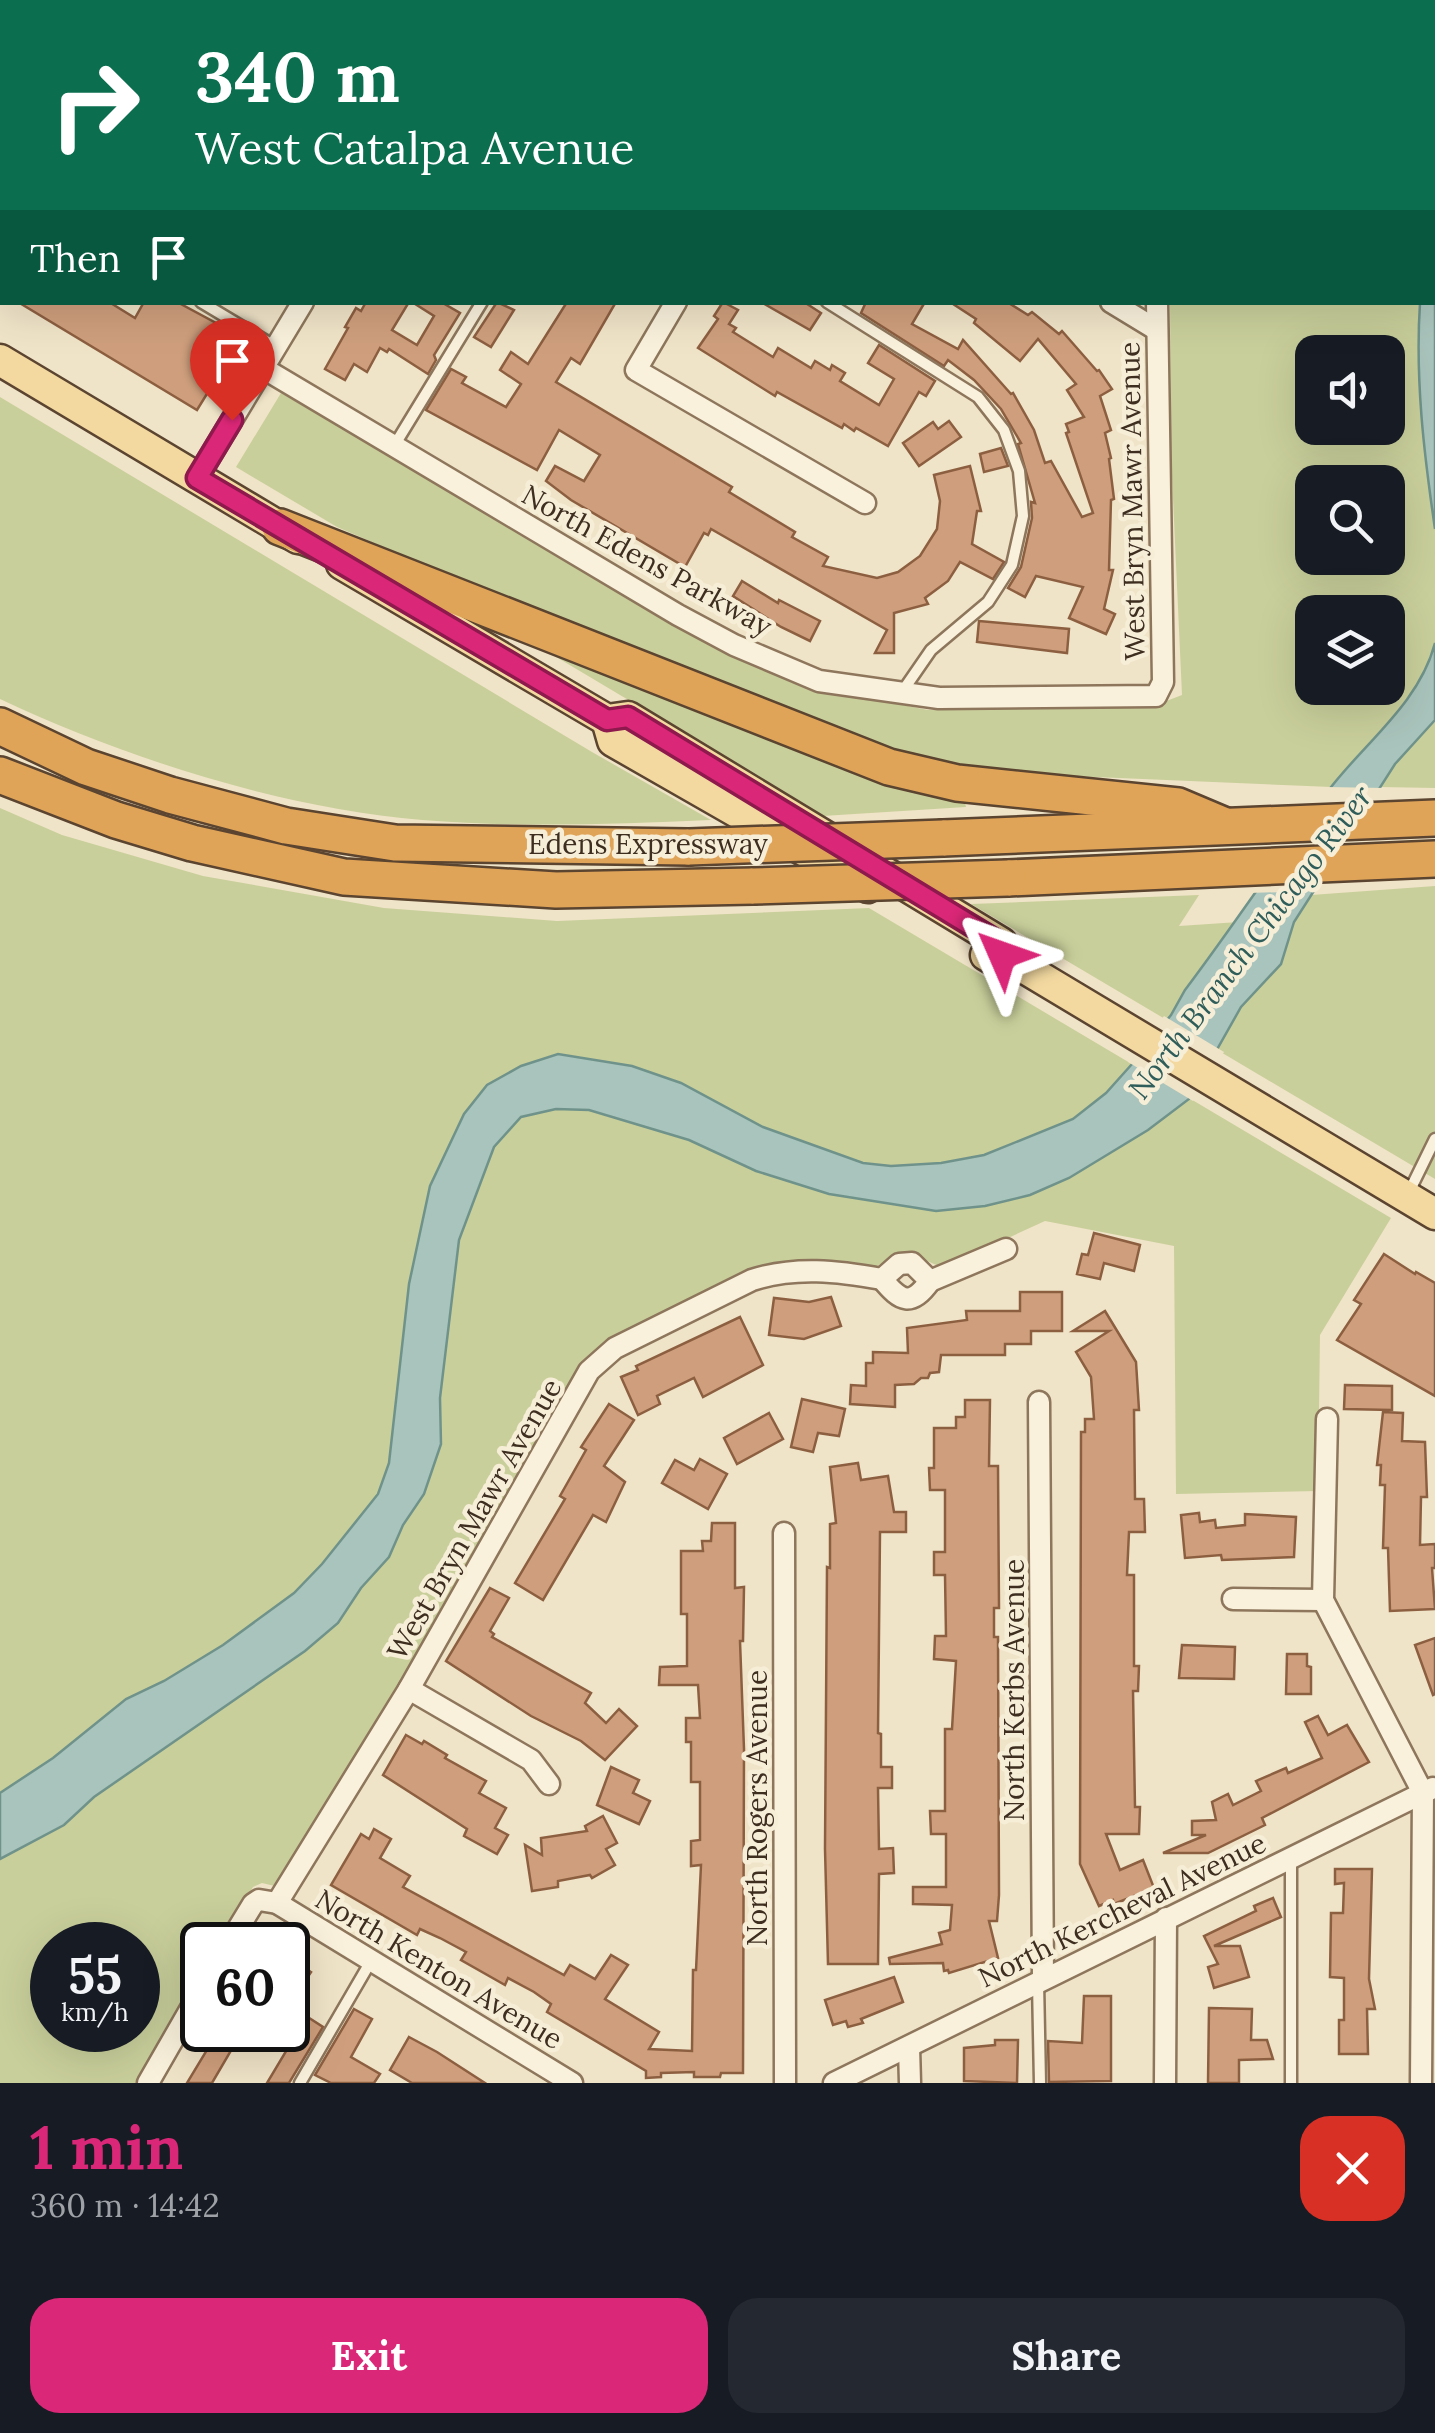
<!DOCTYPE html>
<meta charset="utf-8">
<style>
:root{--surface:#171b24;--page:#242831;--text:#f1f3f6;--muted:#9ea1a6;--accent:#db2777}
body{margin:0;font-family:Lora,serif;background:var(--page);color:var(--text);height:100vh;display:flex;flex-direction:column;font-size:38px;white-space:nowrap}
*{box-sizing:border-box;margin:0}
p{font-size:32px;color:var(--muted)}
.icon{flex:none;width:55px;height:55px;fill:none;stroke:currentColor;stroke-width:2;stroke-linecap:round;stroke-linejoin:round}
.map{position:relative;height:2083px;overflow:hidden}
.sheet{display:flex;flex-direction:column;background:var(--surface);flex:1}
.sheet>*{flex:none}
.top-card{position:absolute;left:0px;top:0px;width:1435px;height:305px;box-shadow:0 10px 40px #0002;background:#0b6e4f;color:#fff;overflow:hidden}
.tools{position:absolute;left:1295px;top:335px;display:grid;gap:20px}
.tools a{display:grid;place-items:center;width:110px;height:110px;border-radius:20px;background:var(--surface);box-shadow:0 10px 40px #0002;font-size:50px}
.speed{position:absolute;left:30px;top:1922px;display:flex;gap:20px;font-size:50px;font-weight:700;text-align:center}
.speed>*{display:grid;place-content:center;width:130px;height:130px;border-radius:50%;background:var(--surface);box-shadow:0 10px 40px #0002;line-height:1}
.speed small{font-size:25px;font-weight:400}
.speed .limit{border:5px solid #111;border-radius:15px;background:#fff;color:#111}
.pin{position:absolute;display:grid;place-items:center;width:85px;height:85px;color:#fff;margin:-102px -42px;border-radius:50% 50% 50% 0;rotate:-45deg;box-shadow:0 0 10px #0007}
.pin .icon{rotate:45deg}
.me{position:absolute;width:110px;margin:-55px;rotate:313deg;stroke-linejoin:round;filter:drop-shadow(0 0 8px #0008)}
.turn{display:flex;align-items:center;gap:35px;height:210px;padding:0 30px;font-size:45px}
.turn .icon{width:130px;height:130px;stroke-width:2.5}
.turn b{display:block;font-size:70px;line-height:85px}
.then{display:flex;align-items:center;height:95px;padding:0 30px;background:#0003;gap:20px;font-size:38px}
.round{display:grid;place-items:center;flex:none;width:105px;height:105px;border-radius:30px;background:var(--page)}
.overview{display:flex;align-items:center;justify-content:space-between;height:170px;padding:0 30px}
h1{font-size:60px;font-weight:700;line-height:75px;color:var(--accent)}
.primary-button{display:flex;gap:20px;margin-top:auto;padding:20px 30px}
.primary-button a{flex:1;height:115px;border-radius:30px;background:var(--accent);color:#fff;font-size:40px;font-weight:700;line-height:115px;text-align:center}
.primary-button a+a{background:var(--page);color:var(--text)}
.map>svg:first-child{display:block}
</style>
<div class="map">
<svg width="1435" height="2083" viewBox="0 0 1435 2083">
<rect width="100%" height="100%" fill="#f0e4c8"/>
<!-- green -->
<g fill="#c9cf9b" fill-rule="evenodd">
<path d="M 1276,0 L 1435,0 L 1435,788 L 1379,787 L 1402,755 L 1359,755 L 1331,787 L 1024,774 L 929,761 L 864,742 L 535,612 L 337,527 L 236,467 L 281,393 L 698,636 L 792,683 L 928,710 L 1156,705 L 1182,695 L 1171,455 L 1170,303 L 1432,302 L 1432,2 L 1271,2 ZM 1312,352 L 1388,352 L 1388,428 L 1312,428 ZM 1312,482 L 1388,482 L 1388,558 L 1312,558 ZM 1312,612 L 1388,612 L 1388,688 L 1312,688 Z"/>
<path d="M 0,397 L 592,752 L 711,820 C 615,824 519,828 422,820 C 281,808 128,759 0,699 Z"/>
<polygon points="496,621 963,795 966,807 823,816"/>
<path d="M 0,808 L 62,835 L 203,876 L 384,908 L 557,921 L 869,908 L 1391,1218 L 1320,1335 L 1318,1491 L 1176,1494 L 1174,1246 L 1045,1221 L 943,1268 L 909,1253 L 895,1256 L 873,1268 L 800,1261 L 777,1264 L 756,1269 L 595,1351 L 283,1888 L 262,1883 L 253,1887 L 219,1945 L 202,1945 L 202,1973 L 138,2083 L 0,2083 ZM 52,1945 L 138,1945 L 138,2030 L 52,2030 Z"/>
<polygon points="1435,886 1435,1179 971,904 1199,895 1179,926 1296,918 1311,895"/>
</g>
<!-- water -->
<g fill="#a9c4bc" stroke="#6f938a" stroke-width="2.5">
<path d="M 1435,244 L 1435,529 C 1424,454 1415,379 1420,303 L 1432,302 Z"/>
<path d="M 1435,643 L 1435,720 L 1395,764 L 1294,922 L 1281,964 L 1241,1007 L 1189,1099 L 1148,1130 L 1069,1178 L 1030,1195 L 985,1206 L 936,1211 L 829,1194 L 756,1171 L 689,1140 L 589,1110 L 556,1109 L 521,1117 L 494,1147 L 459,1240 L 440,1398 L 441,1444 L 424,1494 L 403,1525 L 389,1557 L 361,1588 L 338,1623 L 305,1651 L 94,1797 L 64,1825 L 0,1859 L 0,1793 L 53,1758 L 126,1699 L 164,1681 L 223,1645 L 294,1593 L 322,1564 L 378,1494 L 389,1463 L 409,1284 L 430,1186 L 464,1114 L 487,1085 L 521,1066 L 558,1054 L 632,1066 L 681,1083 L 763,1127 L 863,1163 L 891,1166 L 941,1163 L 984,1155 L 1073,1119 L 1106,1093 L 1132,1064 L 1171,1015 L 1185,990 C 1234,925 1279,857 1328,791 C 1364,743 1419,704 1435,643 Z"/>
</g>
<!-- pier -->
<g fill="#f0e4c8">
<polygon points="1325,787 1385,788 1319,891 1248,893"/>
<polygon points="1164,1016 1224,1052 1193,1101 1128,1062"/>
</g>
<!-- building -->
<g fill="#cf9f7d" stroke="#8d5f41" stroke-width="2.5">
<polygon points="18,302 109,302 135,318 144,302 177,302 242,337 197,410"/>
<polygon points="366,302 409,302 392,330 417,345 434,316 412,302 441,302 460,313 434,355 436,360 428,374 389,349 387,352 380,348 367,372 354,364 345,380 325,369 348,328 345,327 356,308 361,311"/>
<polygon points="497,302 514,310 491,347 474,337"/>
<polygon points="567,302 616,302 580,364 571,358 556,382 732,487 729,492 795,532 792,537 828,557 823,566 877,578 898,572 920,556 937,529 940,501 934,475 970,466 981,511 977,511 972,544 1004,562 993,579 960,562 948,581 925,598 928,604 894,613 894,653 875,653 887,630 711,529 708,535 704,533 685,567 571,500 546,481 555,466 584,481 600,455 559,430 537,470 426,410 451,369 466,377 462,383 506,407 521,384 500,370 511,352 528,364"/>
<polygon points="723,302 738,310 729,324 736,328 733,332 773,357 778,348 811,368 815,361 830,370 832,365 845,373 840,381 879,405 894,379 868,363 879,345 935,381 926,396 919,392 888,446 856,428 854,431 844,424 842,428 777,392 775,396 698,348 718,319 714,316"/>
<polygon points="761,302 804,302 821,313 810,330"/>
<polygon points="866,302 925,302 912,324 958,349 963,340 1011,394 1013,393 1034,430 1045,463 1051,461 1082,517 1093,513 1066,433 1069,432 1066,424 1084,417 1067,390 1076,384 1038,339 1020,361 974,323 976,319 950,302 1007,302 1028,315 1032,312 1059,334 1062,331 1097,371 1099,370 1112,389 1100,396 1111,430 1105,433 1111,458 1109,459 1114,499 1111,500 1109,570 1113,570 1104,609 1115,614 1106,634 1069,618 1083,587 1036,576 1025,597 1008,588 1021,567 1032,518 1031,502 1035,503 1018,444 1021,443 1001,409 974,380 948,360 944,366 861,313"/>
<polygon points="949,421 961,437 919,466 903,443 933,422 938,429"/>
<polygon points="1001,448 1008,466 984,472 980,454"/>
<polygon points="742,581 778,603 779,600 820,621 810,641 781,627 733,596"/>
<polygon points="979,621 1069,629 1067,653 977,642"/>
<polygon points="1094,1233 1140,1245 1134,1271 1104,1263 1100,1279 1077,1274 1082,1254 1088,1255"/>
<polygon points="1384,1254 1415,1274 1416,1272 1435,1283 1435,1396 1337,1340 1361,1304 1354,1300"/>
<polygon points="1020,1292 1062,1292 1062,1331 1031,1331 1031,1344 1005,1344 1005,1355 941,1355 939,1372 930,1373 928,1378 921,1378 914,1384 895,1385 895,1407 850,1404 851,1385 866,1386 866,1363 873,1363 873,1352 908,1353 907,1328 967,1320 966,1311 1020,1311"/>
<polygon points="831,1297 841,1326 804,1339 769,1335 774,1298 809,1302"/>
<polygon points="1105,1311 1136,1362 1139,1410 1134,1410 1135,1499 1144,1499 1145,1532 1129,1532 1127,1575 1134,1575 1134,1666 1139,1666 1138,1691 1133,1691 1135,1807 1140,1807 1139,1834 1106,1834 1120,1870 1143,1860 1154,1888 1114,1904 1113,1900 1099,1906 1080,1864 1081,1432 1085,1432 1085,1419 1094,1419 1091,1377 1076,1352 1109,1331 1073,1331"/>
<polygon points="740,1317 763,1365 703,1397 694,1378 657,1396 660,1404 638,1415 621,1377 638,1370 636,1366"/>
<polygon points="1345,1385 1392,1386 1392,1410 1344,1409"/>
<polygon points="802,1399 845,1409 839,1436 818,1433 813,1452 791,1447"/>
<polygon points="965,1400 990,1400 989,1466 998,1466 999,1608 994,1608 994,1637 998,1637 999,1895 997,1921 989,1921 998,1958 949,1973 948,1970 944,1971 943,1963 890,1964 889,1958 942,1944 939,1933 950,1930 952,1905 913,1904 913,1887 946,1887 946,1834 931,1834 930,1811 945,1811 945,1729 952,1729 956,1661 934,1659 935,1636 946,1636 945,1575 934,1575 934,1552 945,1552 945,1490 930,1490 929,1468 934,1468 934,1428 956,1428 956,1417 965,1417"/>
<polygon points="609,1404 634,1420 604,1466 625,1482 606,1522 593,1515 543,1600 515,1583 565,1499 560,1496 586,1450 581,1447"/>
<polygon points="1383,1412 1403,1413 1402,1441 1425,1442 1427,1497 1421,1497 1420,1545 1435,1544 1435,1568 1432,1568 1435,1609 1390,1611 1388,1548 1383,1548 1385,1485 1380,1485 1381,1465 1377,1465"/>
<polygon points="769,1413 783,1439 737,1464 724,1438"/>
<polygon points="700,1459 727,1474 708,1509 662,1483 675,1460 694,1470"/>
<polygon points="858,1463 861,1480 888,1476 894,1512 906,1512 906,1532 880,1532 878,1733 881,1734 881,1767 892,1767 892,1788 878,1788 879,1849 893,1848 894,1873 879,1874 878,1964 828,1964 825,1849 827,1567 830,1568 830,1524 836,1523 830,1467"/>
<polygon points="1199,1513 1200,1522 1215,1520 1216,1528 1245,1525 1245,1514 1296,1517 1294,1557 1222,1560 1221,1555 1185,1558 1181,1515"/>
<polygon points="712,1523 735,1523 735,1588 744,1587 743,1641 740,1641 744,1749 743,2073 721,2073 720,2077 694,2077 694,2072 661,2073 661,2077 646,2078 646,2071 547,2012 551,2004 534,1992 508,1978 505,1985 461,1960 466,1952 440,1938 420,1929 417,1935 331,1885 361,1834 369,1839 374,1829 391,1839 380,1858 410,1876 403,1887 564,1975 570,1965 595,1979 611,1955 628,1965 605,1999 659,2032 649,2049 692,2051 693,1970 696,1970 701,1865 691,1866 691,1841 700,1840 700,1782 691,1782 691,1742 686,1742 686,1718 700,1718 698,1685 659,1685 660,1667 687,1666 687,1614 681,1614 681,1551 703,1551 702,1541 711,1541"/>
<polygon points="490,1588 509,1598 490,1631 494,1634 492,1637 591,1693 585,1703 606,1723 619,1709 637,1726 605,1760 581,1741 531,1716 446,1661"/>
<polygon points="1435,1638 1435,1694 1433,1695 1415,1645"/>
<polygon points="1182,1645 1235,1647 1234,1679 1179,1678"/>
<polygon points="1287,1654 1307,1654 1307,1666 1311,1667 1311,1694 1286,1694"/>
<polygon points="1318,1716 1328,1735 1347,1725 1369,1762 1262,1818 1265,1825 1208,1853 1163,1853 1206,1835 1192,1835 1192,1821 1216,1820 1212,1802 1228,1794 1233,1805 1261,1791 1256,1781 1286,1768 1288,1773 1322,1758 1305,1722"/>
<polygon points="406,1735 422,1744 424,1741 447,1755 445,1758 486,1781 479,1793 506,1808 495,1828 508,1835 497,1854 464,1836 467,1829 383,1775"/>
<polygon points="611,1767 639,1780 633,1793 650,1801 639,1824 597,1805"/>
<polygon points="603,1816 617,1843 606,1849 615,1865 592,1878 590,1875 558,1881 558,1887 532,1891 525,1845 542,1855 541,1838 587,1831 585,1826"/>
<polygon points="1335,1869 1372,1869 1369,1979 1375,2009 1367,2009 1368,2054 1339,2054 1339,2020 1344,2020 1344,1978 1330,1977 1331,1913 1343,1913 1344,1883 1335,1884"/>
<polygon points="1273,1898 1281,1917 1214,1946 1240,1946 1249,1977 1214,1988 1208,1967 1218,1964 1204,1936 1256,1911 1254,1906"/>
<polygon points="288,1957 311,1972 289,2005 323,2027 289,2083 267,2083 288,2048"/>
<polygon points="894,1977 903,2002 861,2019 863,2023 848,2027 846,2021 833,2025 825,2000"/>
<polygon points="1084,1996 1111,1996 1111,2081 1049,2082 1048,2041 1082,2043"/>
<polygon points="1209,2008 1252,2009 1251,2040 1267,2040 1273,2059 1239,2060 1239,2083 1208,2083"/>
<polygon points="354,2009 372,2019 351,2057 380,2074 374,2083 331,2083 315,2075"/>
<polygon points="219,2030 243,2030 212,2083 187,2083"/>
<polygon points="409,2037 437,2052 485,2083 412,2083 390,2070"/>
<polygon points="995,2040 1018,2040 1017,2083 964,2081 964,2048 995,2045"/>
</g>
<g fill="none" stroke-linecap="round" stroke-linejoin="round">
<!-- service casing -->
<g stroke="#8d765c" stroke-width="15">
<g id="service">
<polyline points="886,0 890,2"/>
<polyline points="293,2 294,0"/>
<polyline points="675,2 677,0"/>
<polyline points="1238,2 1243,0"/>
<polyline points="201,302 276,347"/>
<polyline points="827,302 978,397 1004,430 1019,471 1023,516 1012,565 988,602 931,650 902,692"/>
<polyline points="394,446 482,302"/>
<polyline points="1409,1192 1435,1139"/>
<polyline points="1038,1982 1040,2083"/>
<polyline points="300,2083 371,1961"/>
<polyline points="1291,2083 1291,1859"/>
</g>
</g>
<!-- minor casing -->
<g stroke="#8d765c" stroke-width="25">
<g id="minor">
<polyline points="597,0 601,2"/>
<polyline points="1135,0 1136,2"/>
<polyline points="103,2 104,0"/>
<polyline points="483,2 484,0"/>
<polyline points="0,174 2,169"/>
<polyline points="676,302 636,370 865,503"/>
<polyline points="1111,302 1157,330"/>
<polyline points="263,368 678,615 734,645 819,681 939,698 1156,696 1163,682 1157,302"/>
<polyline points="197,478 303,302"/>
<path d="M 912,1263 L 930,1281 C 911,1307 901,1302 882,1279 L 899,1264 Z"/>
<polyline points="930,1281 1006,1249"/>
<polyline points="1039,1402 1043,1978"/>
<polyline points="1327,1419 1323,1600 1423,1793 1421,2083"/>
<polyline points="784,1533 785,2083"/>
<polyline points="1233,1599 1323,1600"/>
<polyline points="409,1689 531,1760 549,1784"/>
<path d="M 277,1903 L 409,1689 L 589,1371 L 615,1348 L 752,1280 C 795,1266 838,1271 882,1279"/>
<polyline points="228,1945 253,1904 259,1900 277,1903 572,2083"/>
<polyline points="909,2047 910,2083"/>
<polyline points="148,2083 202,1989"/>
<polyline points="834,2083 1433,1788"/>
<polyline points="1165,2083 1166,1918"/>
</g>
</g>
<!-- primary casing -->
<g stroke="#5b4430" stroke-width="35">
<g id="primary">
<polyline points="0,360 298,538"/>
<polyline points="342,564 607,720 628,717 1001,943 1003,955"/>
<polyline points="607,720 613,741 868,887"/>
<polyline points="986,955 991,958 1003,955 1435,1214"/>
</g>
</g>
<!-- motorway casing -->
<g stroke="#5b4430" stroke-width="40">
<g id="motorway">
<polyline points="280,527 889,767 957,783 1178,806 1223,825"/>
<polyline points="0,726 86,767 170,795 286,826 395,843 689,847"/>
<polyline points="0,775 116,820 192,843 344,877 556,890 753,886"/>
<polyline points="943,838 1435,818"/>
<polyline points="1008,878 1435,859"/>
</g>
</g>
<!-- service -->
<use href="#service" stroke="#faf1dc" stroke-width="10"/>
<!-- minor -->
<use href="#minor" stroke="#faf1dc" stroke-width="20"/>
<!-- primary -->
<use href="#primary" stroke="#f3d9a0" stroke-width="30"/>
<!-- motorway -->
<use href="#motorway" stroke="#e0a458" stroke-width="35"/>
<!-- motorway-bridge casing -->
<g stroke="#5b4430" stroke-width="40" stroke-linecap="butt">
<g id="motorway-bridge">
<polyline points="689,847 943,838"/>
<polyline points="753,886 1008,878"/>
</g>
</g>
<!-- motorway-bridge -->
<use href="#motorway-bridge" stroke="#e0a458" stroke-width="35"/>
</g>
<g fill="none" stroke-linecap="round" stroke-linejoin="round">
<!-- route casing -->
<g stroke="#8e194d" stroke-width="25">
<polyline id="route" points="232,420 197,478 607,720 628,717 1000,943 1002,955"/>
</g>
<!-- route -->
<use href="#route" stroke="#db2777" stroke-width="18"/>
</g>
<g text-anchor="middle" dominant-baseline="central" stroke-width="9" stroke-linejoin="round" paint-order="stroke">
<!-- street labels -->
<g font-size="28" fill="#3d2e20" stroke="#f7eed8">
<text transform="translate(1132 501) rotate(-91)">West Bryn Mawr Avenue</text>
<text transform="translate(647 560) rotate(29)">North Edens Parkway</text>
<text x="648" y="844">Edens Expressway</text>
<text transform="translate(474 1519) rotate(-60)">West Bryn Mawr Avenue</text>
<text transform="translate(1014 1690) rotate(-90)">North Kerbs Avenue</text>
<text transform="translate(757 1808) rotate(-90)">North Rogers Avenue</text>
<text transform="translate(1122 1910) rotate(-26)">North Kercheval Avenue</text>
<text transform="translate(439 1969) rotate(31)">North Kenton Avenue</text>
</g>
<!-- water labels -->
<g font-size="30" font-style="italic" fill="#2f5d5a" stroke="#f7eed8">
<text transform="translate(1250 942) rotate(-53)">North Branch Chicago River</text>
</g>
</g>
</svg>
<div class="tools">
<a><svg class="icon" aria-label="sound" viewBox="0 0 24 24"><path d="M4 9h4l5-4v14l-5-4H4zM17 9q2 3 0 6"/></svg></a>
<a><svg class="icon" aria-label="search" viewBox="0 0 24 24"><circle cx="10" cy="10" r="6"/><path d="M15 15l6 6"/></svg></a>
<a><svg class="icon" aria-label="layers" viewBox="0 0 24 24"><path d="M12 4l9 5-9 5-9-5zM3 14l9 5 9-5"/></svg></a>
</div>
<div class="speed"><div>55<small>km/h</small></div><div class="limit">60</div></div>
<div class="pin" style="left:232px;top:420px;background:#d93025"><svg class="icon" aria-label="arrive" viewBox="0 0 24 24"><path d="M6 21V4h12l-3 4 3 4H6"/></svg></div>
<svg class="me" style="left:1002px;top:955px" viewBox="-20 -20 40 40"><path d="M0-17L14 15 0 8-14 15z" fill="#db2777" stroke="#fff" stroke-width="4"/></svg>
<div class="top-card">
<div class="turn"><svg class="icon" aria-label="right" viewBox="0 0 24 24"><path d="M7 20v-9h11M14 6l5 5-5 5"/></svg><div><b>340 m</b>West Catalpa Avenue</div></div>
<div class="then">Then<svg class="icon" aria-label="arrive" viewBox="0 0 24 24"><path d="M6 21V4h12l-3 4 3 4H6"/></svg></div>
</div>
</div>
<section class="sheet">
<div class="overview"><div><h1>1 min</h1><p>360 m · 14:42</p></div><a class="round" style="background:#d93025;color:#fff"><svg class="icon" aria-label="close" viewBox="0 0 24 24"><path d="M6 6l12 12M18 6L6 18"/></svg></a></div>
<div class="primary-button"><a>Exit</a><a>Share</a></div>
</section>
